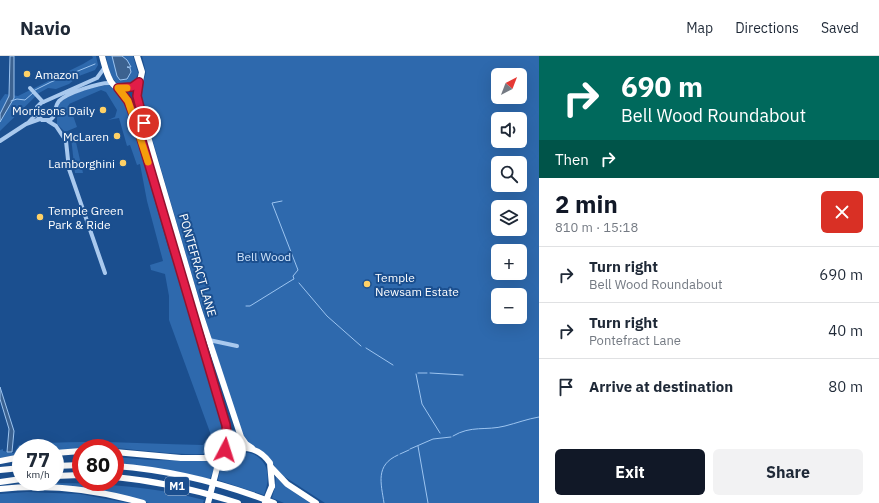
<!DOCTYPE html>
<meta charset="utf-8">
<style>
:root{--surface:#fff;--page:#f2f2f3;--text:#1f2937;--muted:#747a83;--line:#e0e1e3;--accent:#111827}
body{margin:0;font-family:"IBM Plex Sans",sans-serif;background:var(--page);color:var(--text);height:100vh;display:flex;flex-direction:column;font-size:15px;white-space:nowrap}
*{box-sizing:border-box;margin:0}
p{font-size:13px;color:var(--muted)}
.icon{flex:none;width:22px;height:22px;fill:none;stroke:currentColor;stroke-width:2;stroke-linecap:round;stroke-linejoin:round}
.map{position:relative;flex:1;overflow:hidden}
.panel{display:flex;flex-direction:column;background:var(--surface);width:340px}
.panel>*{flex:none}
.top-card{background:#00695c;color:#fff;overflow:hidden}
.needle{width:26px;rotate:42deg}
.fabs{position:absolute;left:491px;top:12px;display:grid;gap:8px}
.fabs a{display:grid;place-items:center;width:36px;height:36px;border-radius:6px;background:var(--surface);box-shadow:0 4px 16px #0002;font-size:20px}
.speed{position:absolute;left:12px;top:383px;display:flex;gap:8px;font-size:20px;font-weight:700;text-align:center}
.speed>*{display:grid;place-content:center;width:52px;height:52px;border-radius:50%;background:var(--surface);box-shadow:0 4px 16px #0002;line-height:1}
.speed small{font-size:10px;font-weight:400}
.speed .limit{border:6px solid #d22;background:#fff;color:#111}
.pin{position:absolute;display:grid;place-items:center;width:34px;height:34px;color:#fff;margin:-17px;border:2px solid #fff;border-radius:50%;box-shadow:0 1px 4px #0007}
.me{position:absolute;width:44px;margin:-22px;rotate:5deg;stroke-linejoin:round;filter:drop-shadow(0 0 3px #0008)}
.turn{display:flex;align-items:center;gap:14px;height:84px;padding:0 16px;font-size:18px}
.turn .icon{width:52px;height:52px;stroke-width:2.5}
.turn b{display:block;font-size:28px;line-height:34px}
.then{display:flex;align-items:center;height:38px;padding:0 16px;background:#0003;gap:8px;font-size:15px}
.round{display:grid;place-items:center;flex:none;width:42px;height:42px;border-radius:6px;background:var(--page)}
.headline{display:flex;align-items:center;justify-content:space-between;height:68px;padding:0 16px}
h1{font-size:24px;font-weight:800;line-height:30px;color:var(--accent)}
.action{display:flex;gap:8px;margin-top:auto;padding:8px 16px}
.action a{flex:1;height:46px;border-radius:6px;background:var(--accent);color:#fff;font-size:16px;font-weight:800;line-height:46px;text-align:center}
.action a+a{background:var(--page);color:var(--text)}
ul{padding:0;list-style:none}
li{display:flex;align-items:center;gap:12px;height:56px;padding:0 16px;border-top:1px solid var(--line)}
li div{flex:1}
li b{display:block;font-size:15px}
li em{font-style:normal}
header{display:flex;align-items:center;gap:24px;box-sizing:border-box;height:56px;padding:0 20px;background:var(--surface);border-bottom:1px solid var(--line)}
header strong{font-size:19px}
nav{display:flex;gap:22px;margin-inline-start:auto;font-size:14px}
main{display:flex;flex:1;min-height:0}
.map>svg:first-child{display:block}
</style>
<header>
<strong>Navio</strong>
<nav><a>Map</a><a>Directions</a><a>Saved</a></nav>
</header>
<main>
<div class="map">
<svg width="539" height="447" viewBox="0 0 539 447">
<rect width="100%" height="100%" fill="#1b4f8f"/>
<!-- green -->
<g fill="#2e69ad" fill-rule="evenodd">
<polygon points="92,0 96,0 98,9 95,14 79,20 69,28 56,33 48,32 39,37 0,75 0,45 5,38 18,40 83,8 93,2"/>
<path d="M 106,0 L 133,0 L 138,17 L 135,25 L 125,30 C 110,28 109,12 106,0 Z"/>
<path d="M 142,0 L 539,0 L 539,447 L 325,447 L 285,421 L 284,423 L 266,398 L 245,384 L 240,376 L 191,216 L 141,44 L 141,33 L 146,17 ZM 498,19 L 520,19 L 520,41 L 498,41 ZM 498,63 L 520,63 L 520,85 L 498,85 ZM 498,107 L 520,107 L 520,129 L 498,129 ZM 498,151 L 520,151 L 520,173 L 498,173 ZM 498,195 L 520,195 L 520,217 L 498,217 ZM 498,239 L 520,239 L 520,261 L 498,261 Z"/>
<path d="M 109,29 L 122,39 L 129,54 L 168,191 L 179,221 L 223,372 C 225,386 217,396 204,400 L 204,398 C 174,399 143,394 114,392 C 94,390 75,393 55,395 L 55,392 L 21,392 L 21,398 L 0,402 L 0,394 L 3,393 L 3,395 L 14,397 L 19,389 C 80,383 142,388 203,389 L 211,379 L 169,264 L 169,240 L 165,218 L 151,214 L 150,209 L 163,205 L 147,145 L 140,108 L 137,109 L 130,89 L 127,90 L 119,62 L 108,64 L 115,61 L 117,54 L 106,36 L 101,34 L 69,48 L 77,71 L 65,76 L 57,68 C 57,63 57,53 59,49 C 64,38 98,30 109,29 Z"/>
<polygon points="71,81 75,82 83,117 75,117"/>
<path d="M 238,396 C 242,397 248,396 253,398 C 270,406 270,423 264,439 L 218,424 C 222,408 221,404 238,396 Z"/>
<polygon points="115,401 151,404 217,405 210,423 179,416 115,407"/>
<polygon points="276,421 285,430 310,447 284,447 272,442 275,431"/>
<path d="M 55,427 C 105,427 155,431 204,444 L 203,447 L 149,447 L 111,437 L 0,431 Z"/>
<polygon points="27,436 80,438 128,447 0,447 0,438"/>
</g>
<!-- water -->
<g fill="#3c6290" stroke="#9cc4f0">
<polygon points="10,0 14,0 14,42 0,66 0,58 9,40"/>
<polygon points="112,0 122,0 127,4 131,11 127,11 130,12 131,16 127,23 120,24 117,20"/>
<polygon points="0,331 14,375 12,396 7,396 9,373 0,343"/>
</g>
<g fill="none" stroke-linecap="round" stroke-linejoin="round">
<!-- stream -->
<g stroke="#9cc4f0" stroke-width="1">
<polyline points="35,34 51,26 95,8"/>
<polyline points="11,45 17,43 25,44 33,37"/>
<polyline points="299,227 327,260 361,290"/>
<polyline points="246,250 250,250 292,224 294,223 293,220 298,214 272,147 282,145"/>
<polyline points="366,292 393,309"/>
<polyline points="418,317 427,317"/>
<polyline points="430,317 463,319"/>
<polyline points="416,318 422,348 440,377"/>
<path d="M 453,380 C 471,369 486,375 505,370 C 517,367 527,363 539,361"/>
<polyline points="418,390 428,447"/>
<polyline points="410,393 433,383 451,381"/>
<polyline points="400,398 409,394"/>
<path d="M 384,447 C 381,427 375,409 398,399"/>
</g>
<!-- minor -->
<g stroke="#a9c9ee" stroke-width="4">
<path d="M 105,11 L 97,22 L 41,47 L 37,51 L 37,59 L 42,64 L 50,64 C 58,59 53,52 59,45 C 67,37 100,26 111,27"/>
<polyline points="30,32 43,46"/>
<polyline points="48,65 56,70 66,85 69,113 105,217"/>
<polyline points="28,67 37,57"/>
<polyline points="0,85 26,68 40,63"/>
<polyline points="209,284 237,290"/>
</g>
<!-- highway -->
<g stroke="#fff" stroke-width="6">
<path d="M 102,0 C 108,22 112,44 139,26"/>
<polyline points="137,0 142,16 137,40 144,67 199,254 241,381 246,388 252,392"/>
<polyline points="118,33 128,45 136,65 226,369 227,387 222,402"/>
<polyline points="115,396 181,402 222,402"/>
<polyline points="55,397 81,395"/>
<polyline points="208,401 220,394 225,389"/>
<path d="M 223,401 C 239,387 258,390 270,407 L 272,430"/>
<polyline points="0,405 21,401"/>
<polyline points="55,410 81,409"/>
<path d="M 115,410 C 170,414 223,427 274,447"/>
<polyline points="271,411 287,428 316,447"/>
<polyline points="0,414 21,412"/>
<polyline points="55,420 81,419"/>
<path d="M 115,421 C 157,425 197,434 238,447"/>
<polyline points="0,426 21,423"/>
<path d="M 0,433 C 47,428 98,434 143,447"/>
</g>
<!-- highway-bridge -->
<g stroke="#fff" stroke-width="6">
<polyline points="208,447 218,408"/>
<polyline points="265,447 272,430"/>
</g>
</g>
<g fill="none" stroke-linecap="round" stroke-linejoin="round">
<!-- route casing -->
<g stroke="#92132f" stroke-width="10">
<polyline id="route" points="144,67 137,40 139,26 132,31 118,32 128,45 136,65 226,369 227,379 225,394"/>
</g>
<!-- route -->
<use href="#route" stroke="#e11d48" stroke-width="7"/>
<!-- slow -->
<polyline stroke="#f59e0b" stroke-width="7" points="127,32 118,32 128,45 148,106"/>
</g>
<!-- markers -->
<g fill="#ffd166" stroke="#1b4f8f" stroke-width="1.5">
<circle cx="27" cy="18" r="4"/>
<circle cx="103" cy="54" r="4"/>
<circle cx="117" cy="80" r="4"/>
<circle cx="123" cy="107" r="4"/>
<circle cx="40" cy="161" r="4"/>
<circle cx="367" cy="228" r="4"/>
</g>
<g text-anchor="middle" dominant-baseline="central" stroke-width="4" stroke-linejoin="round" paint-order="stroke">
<!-- shield labels -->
<rect fill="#1b4f8f" stroke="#bbcadd" stroke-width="1" x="165" y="421" width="24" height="18" rx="3"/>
<g font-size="11" font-weight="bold" fill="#fff">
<text x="177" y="430">M1</text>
</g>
<!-- poi labels -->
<g font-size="12" fill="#fff" stroke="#1b4f8f" text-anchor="start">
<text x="35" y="18">Amazon</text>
<text x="95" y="54" text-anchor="end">Morrisons Daily</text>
<text x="109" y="80" text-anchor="end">McLaren</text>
<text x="115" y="107" text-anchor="end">Lamborghini</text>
<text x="48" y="154">Temple Green<tspan x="48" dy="14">Park &amp; Ride</tspan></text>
<text x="375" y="221">Temple<tspan x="375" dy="14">Newsam Estate</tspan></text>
</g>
<!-- park labels -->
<g font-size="12" fill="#cfe3fa" stroke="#1b4f8f">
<text x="264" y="200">Bell Wood</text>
</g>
<!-- street labels -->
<g font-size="12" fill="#fff" stroke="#1b4f8f">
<text transform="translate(198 209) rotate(74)">PONTEFRACT LANE</text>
</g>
</g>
</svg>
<div class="fabs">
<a><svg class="needle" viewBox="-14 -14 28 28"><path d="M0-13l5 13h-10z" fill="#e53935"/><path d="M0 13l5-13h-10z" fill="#747a83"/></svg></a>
<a><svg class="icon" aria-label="sound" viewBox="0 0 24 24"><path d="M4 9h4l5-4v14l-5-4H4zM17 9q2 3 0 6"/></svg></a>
<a><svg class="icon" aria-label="search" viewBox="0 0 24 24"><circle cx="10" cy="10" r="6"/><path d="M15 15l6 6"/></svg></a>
<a><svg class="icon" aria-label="layers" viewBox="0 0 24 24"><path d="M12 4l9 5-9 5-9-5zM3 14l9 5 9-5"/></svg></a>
<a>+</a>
<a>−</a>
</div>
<div class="speed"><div>77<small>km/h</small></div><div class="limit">80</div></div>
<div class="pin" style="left:144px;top:67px;background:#d93025"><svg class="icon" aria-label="arrive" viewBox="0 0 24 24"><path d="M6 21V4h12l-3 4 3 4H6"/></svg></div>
<svg class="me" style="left:225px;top:394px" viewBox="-20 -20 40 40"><circle r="19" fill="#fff"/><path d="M0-13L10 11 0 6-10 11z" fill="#e11d48"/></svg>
</div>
<section class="panel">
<div class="top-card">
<div class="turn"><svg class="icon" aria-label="right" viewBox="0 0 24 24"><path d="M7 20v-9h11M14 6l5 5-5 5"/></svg><div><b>690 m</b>Bell Wood Roundabout</div></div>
<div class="then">Then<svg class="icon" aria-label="right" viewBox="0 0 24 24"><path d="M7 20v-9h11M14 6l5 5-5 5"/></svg></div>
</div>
<div class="headline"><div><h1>2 min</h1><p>810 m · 15:18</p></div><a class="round" style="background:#d93025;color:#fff"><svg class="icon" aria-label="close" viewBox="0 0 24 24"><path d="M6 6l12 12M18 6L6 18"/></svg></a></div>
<ul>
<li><svg class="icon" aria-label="right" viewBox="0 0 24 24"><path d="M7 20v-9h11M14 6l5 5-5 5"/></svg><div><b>Turn right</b><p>Bell Wood Roundabout</p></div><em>690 m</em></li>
<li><svg class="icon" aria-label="right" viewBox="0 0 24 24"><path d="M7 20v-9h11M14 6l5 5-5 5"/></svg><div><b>Turn right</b><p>Pontefract Lane</p></div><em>40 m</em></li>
<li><svg class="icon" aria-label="arrive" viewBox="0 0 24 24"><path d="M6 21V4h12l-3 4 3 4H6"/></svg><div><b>Arrive at destination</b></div><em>80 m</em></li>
</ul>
<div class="action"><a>Exit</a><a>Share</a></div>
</section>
</main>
